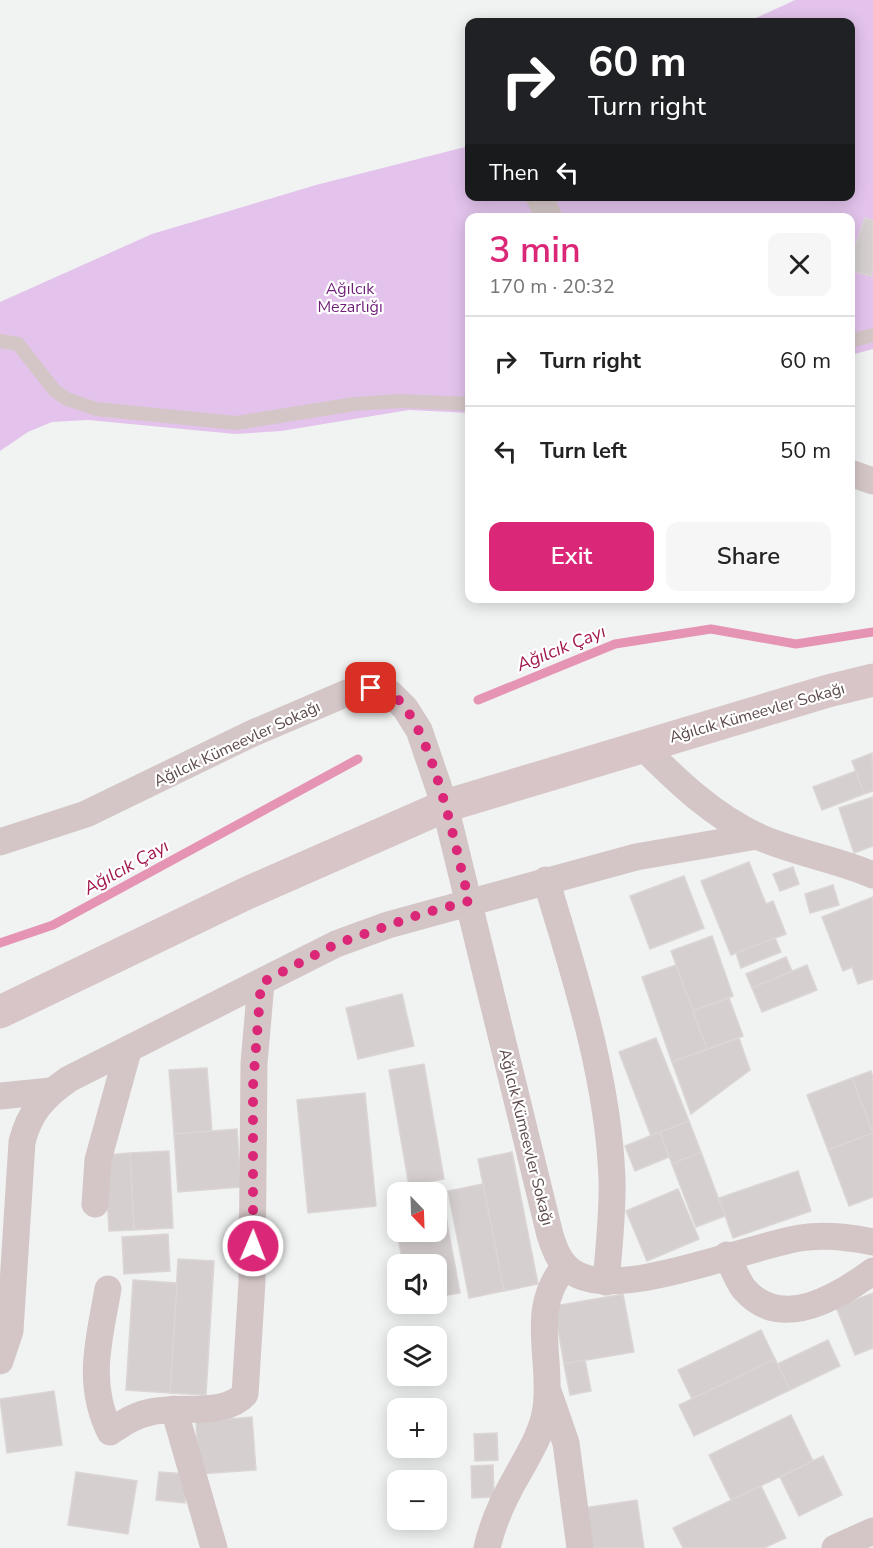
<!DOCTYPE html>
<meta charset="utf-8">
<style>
:root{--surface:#fff;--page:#f6f6f6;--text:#222;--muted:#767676;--line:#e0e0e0;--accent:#db2777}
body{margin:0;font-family:"Nunito Sans",sans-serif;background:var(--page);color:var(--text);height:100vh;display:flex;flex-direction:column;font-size:22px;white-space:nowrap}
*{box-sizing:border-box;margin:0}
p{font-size:20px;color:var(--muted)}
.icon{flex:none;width:33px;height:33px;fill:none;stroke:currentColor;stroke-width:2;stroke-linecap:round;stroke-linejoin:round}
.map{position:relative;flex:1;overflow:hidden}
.details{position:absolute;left:465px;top:213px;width:390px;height:390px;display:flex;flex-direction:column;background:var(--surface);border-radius:12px;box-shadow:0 3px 15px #0003}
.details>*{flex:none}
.guide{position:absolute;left:465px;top:18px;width:390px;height:183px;border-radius:12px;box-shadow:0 3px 15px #0003;background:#202124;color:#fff;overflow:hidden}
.needle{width:39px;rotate:157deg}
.buttons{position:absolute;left:387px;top:1182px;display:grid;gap:12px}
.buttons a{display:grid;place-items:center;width:60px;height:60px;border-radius:12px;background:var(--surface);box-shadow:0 3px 15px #0003;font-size:30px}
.pin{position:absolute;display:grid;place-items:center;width:51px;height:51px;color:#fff;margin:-26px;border-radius:12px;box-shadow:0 3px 9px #0006}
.me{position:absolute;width:66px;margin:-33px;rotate:1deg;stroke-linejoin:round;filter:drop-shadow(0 0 4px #0008)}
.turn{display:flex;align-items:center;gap:21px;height:126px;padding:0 24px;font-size:27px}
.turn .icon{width:78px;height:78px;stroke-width:2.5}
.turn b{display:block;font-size:42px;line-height:51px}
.then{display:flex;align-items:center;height:57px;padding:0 24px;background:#0003;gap:12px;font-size:22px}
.round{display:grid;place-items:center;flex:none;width:63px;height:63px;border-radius:12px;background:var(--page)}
.overview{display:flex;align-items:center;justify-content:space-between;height:102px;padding:0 24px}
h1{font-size:36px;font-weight:600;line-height:45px;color:var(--accent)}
.primary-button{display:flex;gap:12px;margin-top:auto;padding:12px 24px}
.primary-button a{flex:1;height:69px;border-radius:12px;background:var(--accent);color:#fff;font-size:24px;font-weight:600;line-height:69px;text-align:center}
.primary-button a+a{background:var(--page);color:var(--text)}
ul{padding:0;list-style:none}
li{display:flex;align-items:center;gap:18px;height:90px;padding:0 24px;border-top:2px solid var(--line)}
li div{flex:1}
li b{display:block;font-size:22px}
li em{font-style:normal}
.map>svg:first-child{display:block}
</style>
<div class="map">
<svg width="873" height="1548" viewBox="0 0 873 1548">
<rect width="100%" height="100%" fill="#f1f3f2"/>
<!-- green -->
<polygon fill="#e3c3ec" points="795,0 873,0 873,349 851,355 850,218 470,218 469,413 409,410 281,431 235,434 88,420 52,422 28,432 0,451 0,302 152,234 316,185 469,146 470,196 850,196 850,22 747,22"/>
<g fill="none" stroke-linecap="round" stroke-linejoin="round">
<!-- stream -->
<g stroke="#e594b4" stroke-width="9">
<polyline points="478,700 615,644 711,629 796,644 873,632"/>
<polyline points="0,943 53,925 358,759"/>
</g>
</g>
<!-- building -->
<g fill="#d5cfcf" stroke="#dbd6d5" stroke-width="1.5">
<polygon points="865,218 873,221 873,269 871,276 850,270 850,262"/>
<polygon points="872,753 873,791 864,794 852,761"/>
<polygon points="856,771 864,794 822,810 813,787"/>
<polygon points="873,797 873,846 854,853 839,808"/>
<polygon points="749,862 766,904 773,901 786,934 731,955 701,881"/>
<polygon points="793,867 799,884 780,891 773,874"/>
<polygon points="684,876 704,928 650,949 630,896"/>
<polygon points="833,885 839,905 810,913 805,894"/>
<polygon points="873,897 873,979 858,984 852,967 843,971 822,917"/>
<polygon points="712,936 733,996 693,1011 671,951"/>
<polygon points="775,938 781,952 741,968 736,953"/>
<polygon points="786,957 792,971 752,988 746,974"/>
<polygon points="676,965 707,1049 672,1062 642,977"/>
<polygon points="807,965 817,990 762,1012 752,988"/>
<polygon points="402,994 414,1046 358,1059 346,1008"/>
<polygon points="729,998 743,1036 707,1049 693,1011"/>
<polygon points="656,1038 689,1121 651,1136 619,1052"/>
<polygon points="739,1038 750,1070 691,1114 672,1062"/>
<polygon points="424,1064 444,1179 409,1186 389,1070"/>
<polygon points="207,1068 212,1131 174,1134 169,1070"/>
<polygon points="871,1071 873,1077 873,1133 852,1078"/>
<polygon points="852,1078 873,1133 828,1150 807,1095"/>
<polygon points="365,1093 376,1206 308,1213 297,1100"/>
<polygon points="689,1121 701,1152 672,1164 660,1132"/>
<polygon points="237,1129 241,1187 178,1192 174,1134"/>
<polygon points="660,1132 669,1157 635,1171 625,1146"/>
<polygon points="873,1133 873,1197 849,1206 828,1150"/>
<polygon points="169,1151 173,1228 134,1230 130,1153"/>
<polygon points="512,1152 538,1284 504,1291 478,1159"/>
<polygon points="701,1152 725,1216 696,1227 672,1164"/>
<polygon points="130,1153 134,1230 109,1231 105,1155"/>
<polygon points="798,1171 811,1211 733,1238 719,1198"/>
<polygon points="483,1184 504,1291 469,1298 448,1191"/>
<polygon points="678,1189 699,1239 647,1261 626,1211"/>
<polygon points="446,1217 460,1293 436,1297 436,1264 403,1264 396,1227 398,1232 436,1232 436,1219"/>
<polygon points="168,1234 170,1271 124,1274 122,1237"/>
<polygon points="178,1259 214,1261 206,1395 170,1393"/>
<polygon points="133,1280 177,1283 170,1393 126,1390"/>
<polygon points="873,1293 873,1348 855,1355 836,1307"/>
<polygon points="623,1294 634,1352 564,1364 554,1306"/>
<polygon points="761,1330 775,1359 692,1399 678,1370"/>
<polygon points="828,1340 840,1366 790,1390 777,1364"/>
<polygon points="775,1359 790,1390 694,1436 679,1405"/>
<polygon points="585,1360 591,1391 570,1395 564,1364"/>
<polygon points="54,1391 62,1445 7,1453 0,1399"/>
<polygon points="791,1415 813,1461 731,1500 709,1455"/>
<polygon points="252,1417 256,1470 199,1474 196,1422"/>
<polygon points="497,1433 498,1460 475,1461 474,1434"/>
<polygon points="823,1456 842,1495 799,1516 780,1477"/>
<polygon points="493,1465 494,1497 472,1498 471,1466"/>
<polygon points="76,1472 137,1481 128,1534 68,1525"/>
<polygon points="159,1472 188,1474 185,1503 156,1500"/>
<polygon points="761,1486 786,1538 764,1548 683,1548 673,1528"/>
<polygon points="637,1500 644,1548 590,1548 584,1508"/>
</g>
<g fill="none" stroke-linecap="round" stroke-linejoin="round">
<!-- lane -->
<g stroke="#d4c6c7" stroke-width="14">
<polyline points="0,341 18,344 55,391 67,399 96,409 236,423 355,404 400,401 470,404"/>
<polyline points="850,341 873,335"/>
</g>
<!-- street -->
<g stroke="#d4c6c7" stroke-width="27">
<polyline points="539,196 549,218"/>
<polyline points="850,473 873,481"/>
<path d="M 642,746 C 677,781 713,816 759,837 C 795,853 836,859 873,875"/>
<path d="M 0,842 L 86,814 L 253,733 L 347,693 L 371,688 L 391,694 L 405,708 L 419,730 L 445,806 L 550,1235 C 555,1251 561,1267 578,1275 C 625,1298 746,1247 800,1238 C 824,1234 849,1237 873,1242"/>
<path d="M 546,880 C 575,976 608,1077 612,1178 C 613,1212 609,1247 606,1282"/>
<polyline points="0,1096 51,1091"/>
<polyline points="95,1204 98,1160 128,1051"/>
<path d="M 727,1255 C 732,1266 737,1280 744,1289 C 781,1332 838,1297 873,1271"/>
<path d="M 108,1289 C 99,1341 86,1382 110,1432 C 122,1424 133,1416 147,1413 C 178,1404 224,1418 245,1394 L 252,1282 L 254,1063 L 261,983"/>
<path d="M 0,1361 L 10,1331 L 22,1142 C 29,1113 44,1096 69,1079 L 336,944 L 388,925 L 636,857 L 757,836"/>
<polyline points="549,1394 566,1443 580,1548"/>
<polyline points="174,1409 214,1548"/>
<path d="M 487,1548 C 493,1520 505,1496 519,1472 C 530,1452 543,1431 546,1408 C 553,1357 528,1310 565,1266"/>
<polyline points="835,1548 873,1531"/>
</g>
<!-- secondary -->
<polyline stroke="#d7c5c7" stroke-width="33" points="0,1012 247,893 445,806 828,691 873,680"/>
</g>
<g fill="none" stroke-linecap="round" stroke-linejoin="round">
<!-- route -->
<path stroke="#db2777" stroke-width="10" stroke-dasharray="0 18" d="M 253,1246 L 253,1086 L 261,983 L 336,944 L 421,914 L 469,901 C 456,851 433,726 393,695 C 387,691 378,690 371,688"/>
</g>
<g text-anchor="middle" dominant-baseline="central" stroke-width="4.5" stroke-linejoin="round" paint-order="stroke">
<!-- park labels -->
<g font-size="16" fill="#701f79" stroke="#fff">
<text x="350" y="289">Ağılcık<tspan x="350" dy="18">Mezarlığı</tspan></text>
</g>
<!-- street labels -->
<g font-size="16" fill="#5d4a4c" stroke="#fff">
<text transform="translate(757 713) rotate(-16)">Ağılcık Kümeevler Sokağı</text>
<text transform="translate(237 744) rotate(-25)">Ağılcık Kümeevler Sokağı</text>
<text transform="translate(526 1137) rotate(76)">Ağılcık Kümeevler Sokağı</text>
</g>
<!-- water labels -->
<g font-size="18" font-style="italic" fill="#a1184e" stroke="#fff">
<text transform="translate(561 648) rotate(-22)">Ağılcık Çayı</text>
<text transform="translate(126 867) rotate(-29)">Ağılcık Çayı</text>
</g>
</g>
</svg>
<div class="buttons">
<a><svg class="needle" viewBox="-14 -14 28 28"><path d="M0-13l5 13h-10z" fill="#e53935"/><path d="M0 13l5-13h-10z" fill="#767676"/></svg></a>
<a><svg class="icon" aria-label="sound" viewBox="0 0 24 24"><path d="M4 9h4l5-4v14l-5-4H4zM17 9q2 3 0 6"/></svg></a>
<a><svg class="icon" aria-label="layers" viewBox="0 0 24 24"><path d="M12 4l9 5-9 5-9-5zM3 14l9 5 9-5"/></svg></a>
<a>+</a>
<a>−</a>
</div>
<div class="pin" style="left:371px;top:688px;background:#d93025"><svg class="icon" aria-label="arrive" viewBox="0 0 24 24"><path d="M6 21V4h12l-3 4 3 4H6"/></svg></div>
<svg class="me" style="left:253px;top:1246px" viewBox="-20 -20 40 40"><circle r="17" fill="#db2777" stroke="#fff" stroke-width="3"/><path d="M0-11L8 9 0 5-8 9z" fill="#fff"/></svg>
<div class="guide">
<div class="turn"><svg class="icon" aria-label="right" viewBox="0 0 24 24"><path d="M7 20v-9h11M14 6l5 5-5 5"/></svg><div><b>60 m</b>Turn right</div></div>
<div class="then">Then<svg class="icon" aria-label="left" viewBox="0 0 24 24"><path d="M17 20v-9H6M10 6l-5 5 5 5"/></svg></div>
</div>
<section class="details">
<div class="overview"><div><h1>3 min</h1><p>170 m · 20:32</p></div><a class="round"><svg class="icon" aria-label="close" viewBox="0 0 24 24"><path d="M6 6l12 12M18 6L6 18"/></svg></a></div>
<ul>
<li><svg class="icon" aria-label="right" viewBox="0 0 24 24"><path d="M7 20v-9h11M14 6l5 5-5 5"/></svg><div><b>Turn right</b></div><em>60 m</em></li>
<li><svg class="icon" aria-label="left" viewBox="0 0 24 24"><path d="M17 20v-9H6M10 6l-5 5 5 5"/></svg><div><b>Turn left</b></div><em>50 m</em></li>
</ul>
<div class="primary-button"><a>Exit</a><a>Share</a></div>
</section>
</div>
